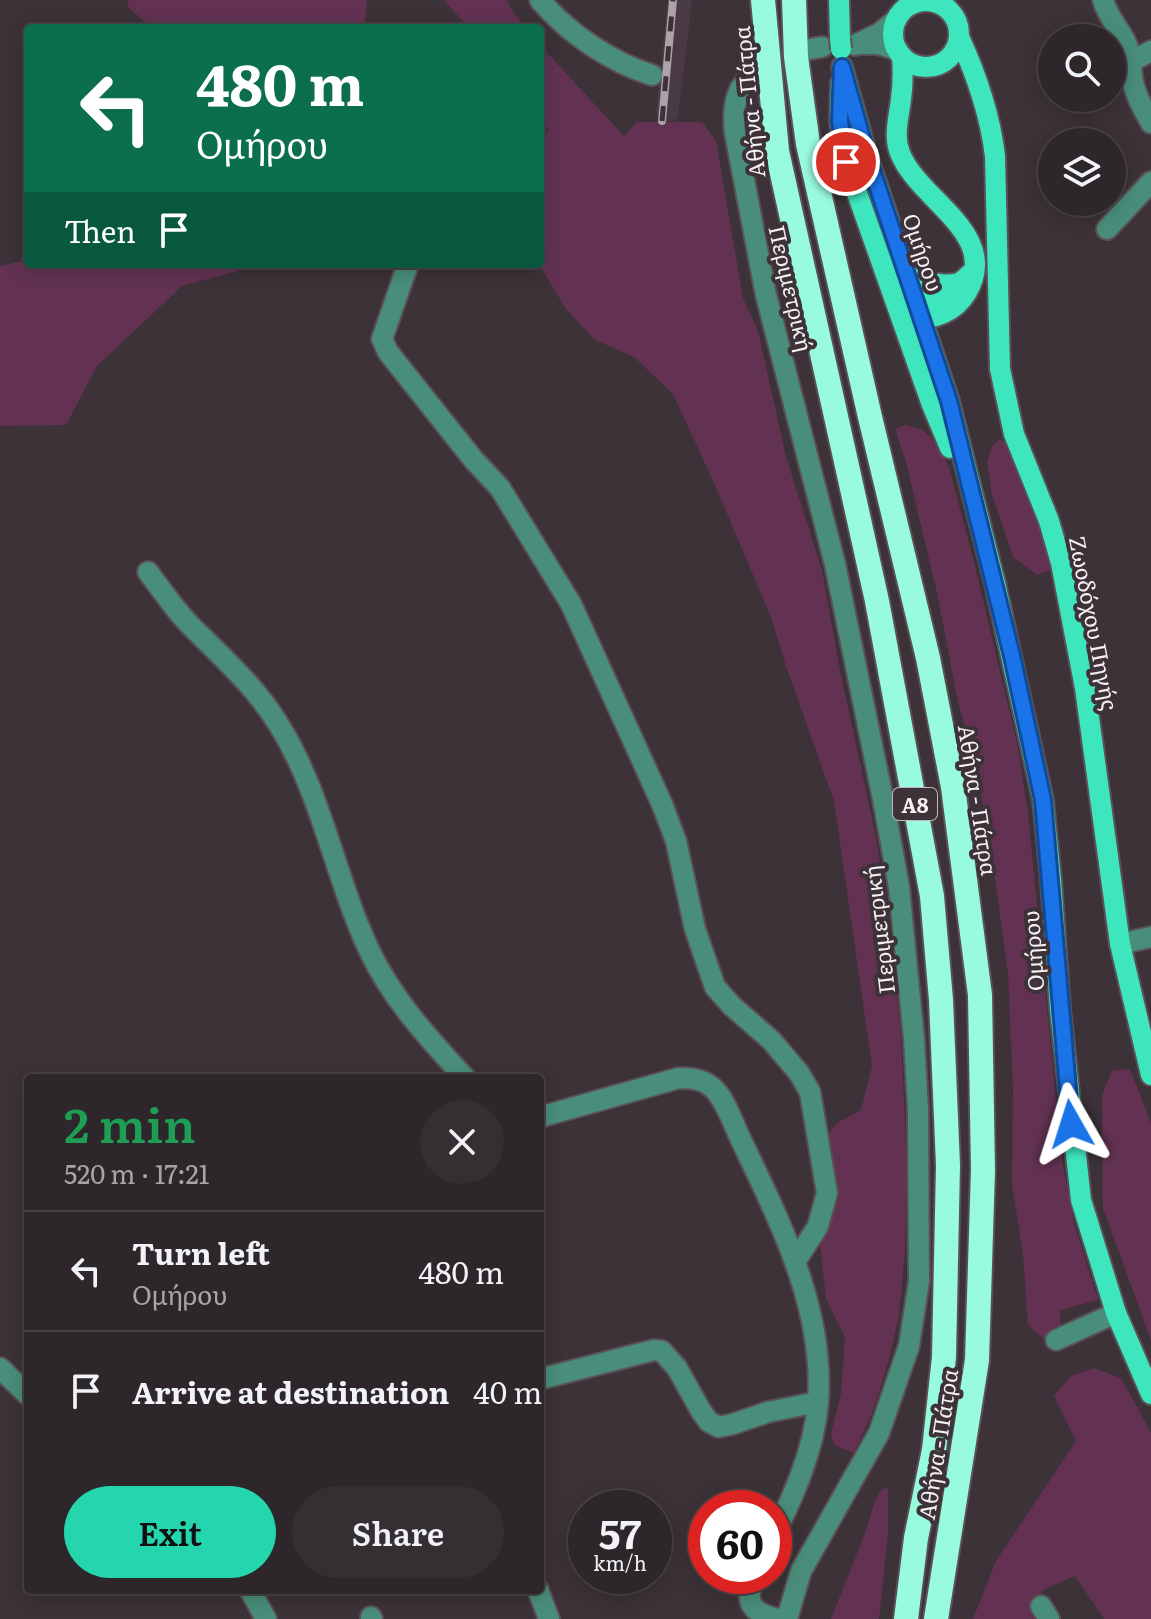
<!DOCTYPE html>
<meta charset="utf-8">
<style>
:root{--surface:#2d262a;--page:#352e32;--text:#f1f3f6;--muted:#a7a5a8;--line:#484347;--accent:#24d5ae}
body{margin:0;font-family:Literata,serif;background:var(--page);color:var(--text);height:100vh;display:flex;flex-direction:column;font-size:30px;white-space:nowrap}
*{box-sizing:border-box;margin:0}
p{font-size:26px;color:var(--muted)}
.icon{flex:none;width:44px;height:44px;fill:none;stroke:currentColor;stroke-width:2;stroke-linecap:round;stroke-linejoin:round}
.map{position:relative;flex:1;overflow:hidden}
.side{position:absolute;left:24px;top:1074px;width:520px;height:520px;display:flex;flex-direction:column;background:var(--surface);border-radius:8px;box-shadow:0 4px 20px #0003,0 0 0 2px var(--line)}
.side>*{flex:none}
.hud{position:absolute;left:24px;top:24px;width:520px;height:244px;border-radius:8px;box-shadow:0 4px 20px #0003,0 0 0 2px var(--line);background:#0b6e4f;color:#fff;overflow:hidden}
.tools{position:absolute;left:1038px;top:24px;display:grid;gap:16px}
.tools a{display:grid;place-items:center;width:88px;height:88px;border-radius:50%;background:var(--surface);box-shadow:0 4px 20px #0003,0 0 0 2px var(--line);font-size:40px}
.speed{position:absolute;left:568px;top:1490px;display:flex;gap:16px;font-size:40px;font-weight:700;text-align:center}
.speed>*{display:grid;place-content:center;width:104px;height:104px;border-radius:50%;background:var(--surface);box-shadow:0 4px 20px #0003,0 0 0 2px var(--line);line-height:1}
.speed small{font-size:20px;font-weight:400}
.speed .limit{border:12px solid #d22;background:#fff;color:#111}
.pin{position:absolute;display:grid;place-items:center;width:68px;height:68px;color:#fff;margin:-34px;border:4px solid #fff;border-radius:50%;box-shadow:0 2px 8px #0007}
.me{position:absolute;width:88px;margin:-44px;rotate:354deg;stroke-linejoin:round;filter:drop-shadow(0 0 6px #0008)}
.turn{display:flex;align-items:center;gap:28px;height:168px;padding:0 40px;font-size:36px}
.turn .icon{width:104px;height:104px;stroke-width:2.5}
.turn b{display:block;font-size:56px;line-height:68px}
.then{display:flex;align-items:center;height:76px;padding:0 40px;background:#0003;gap:16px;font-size:30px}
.round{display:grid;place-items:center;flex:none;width:84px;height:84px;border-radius:42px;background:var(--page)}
.summary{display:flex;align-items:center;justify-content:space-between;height:136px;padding:0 40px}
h1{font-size:48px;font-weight:600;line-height:60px;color:#1e9e55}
.primary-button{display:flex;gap:16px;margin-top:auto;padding:16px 40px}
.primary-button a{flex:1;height:92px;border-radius:48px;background:var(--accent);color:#111;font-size:32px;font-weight:600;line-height:92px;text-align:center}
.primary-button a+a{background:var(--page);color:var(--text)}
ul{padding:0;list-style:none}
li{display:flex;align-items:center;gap:24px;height:120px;padding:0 40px;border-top:2px solid var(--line)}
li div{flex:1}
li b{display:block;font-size:30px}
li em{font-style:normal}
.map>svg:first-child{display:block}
</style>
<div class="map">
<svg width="1151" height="1619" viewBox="0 0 1151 1619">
<rect width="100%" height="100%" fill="#3c3238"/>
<!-- built -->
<polygon fill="#493a43" points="668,0 692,0 678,117 674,121 662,121 656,112"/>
<!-- green -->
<g fill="#633253">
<polygon points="127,0 367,0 364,28 152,28 129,8"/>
<polygon points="444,0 507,0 512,11 526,28 469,28"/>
<polygon points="540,45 624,136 637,122 702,122 716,141 743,298 758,331 786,457 822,570 840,671 876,837 891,934 901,1036 907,1168 905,1252 899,1315 889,1360 873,1411 854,1453 834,1445 831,1434 841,1393 845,1337 826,1299 820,1245 830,1208 826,1137 837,1123 861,1110 872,1066 834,801 786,666 771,617 714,483 673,394 634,357 595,340 566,309 539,264 540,136 549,131 540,119"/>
<polygon points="28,260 28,264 263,264 182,286 97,366 66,425 0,426 0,266"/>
<polygon points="905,425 922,429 937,444 949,467 974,562 1017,743 1028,813 1062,1162 1074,1224 1098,1300 1060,1310 1061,1338 1045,1340 1028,1325 1023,1253 1012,1186 1013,1089 1008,973 993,864 975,761 958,702 937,593 906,462 895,429"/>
<polygon points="999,439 1008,444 1046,540 1050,570 1037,575 1013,557 992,495 987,462 992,447"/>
<polygon points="1130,1069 1151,1123 1151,1340 1103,1208 1102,1095 1112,1071"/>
<polygon points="1094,1368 1121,1378 1151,1433 1151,1619 1104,1619 1075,1576 1043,1590 1035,1605 1040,1619 973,1619 996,1561 1076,1441 1054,1396 1071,1376"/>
<polygon points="888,1488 888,1533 879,1619 831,1619 865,1533 875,1501 882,1489"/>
</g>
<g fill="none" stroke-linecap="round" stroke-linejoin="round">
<!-- minor casing -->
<g stroke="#5a5056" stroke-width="24">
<g id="minor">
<path d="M 540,0 C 568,33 610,62 652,75"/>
<polyline points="943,0 946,8"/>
<path d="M 1103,0 C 1108,18 1120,29 1127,45 C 1132,58 1130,69 1133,82 C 1136,97 1144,110 1151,123"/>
<polyline points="859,44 878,44 898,50"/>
<polyline points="855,45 880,33 897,19"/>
<polyline points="805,50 822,47"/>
<polyline points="1132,61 1151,51"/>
<path d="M 745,82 C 733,96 733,116 735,133 L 766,295 L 835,564 L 883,799 L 899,887 L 914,1039 L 918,1109 L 919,1281 L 909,1346 L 879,1433 L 801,1571 L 787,1619"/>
<polyline points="1107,229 1151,182"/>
<polyline points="408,264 382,339 388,352 473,459 500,488 571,604 662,804 676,841 695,929 715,987 732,1006 771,1040 799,1073 810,1092 827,1193 818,1226 795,1262"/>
<path d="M 148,572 C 162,590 174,609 190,625 C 222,657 255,686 279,725 C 322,794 335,878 370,952 C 393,1000 429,1039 465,1078"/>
<polyline points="1120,944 1151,937"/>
<path d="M 540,1117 L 679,1078 C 692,1078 703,1079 713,1088 C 726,1100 734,1126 742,1142 C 781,1224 825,1310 818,1403 C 814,1450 794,1494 774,1536"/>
<polyline points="1056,1340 1116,1313"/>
<polyline points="0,1368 28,1395"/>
<polyline points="540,1379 654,1350 662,1351 677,1368 701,1411 709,1422 719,1427 733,1424 768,1412 818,1402"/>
<path d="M 755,1576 C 743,1602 751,1613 778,1619"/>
<polyline points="250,1590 266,1619"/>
<polyline points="538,1590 549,1619"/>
<polyline points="1041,1606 1049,1619"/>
<polyline points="371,1617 372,1619"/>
</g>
</g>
<!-- major casing -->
<g stroke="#5a5056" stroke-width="24">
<g id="major">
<polyline points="839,0 840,39"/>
<circle cx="926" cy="34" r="33"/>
<path d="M 959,37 C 977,76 990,114 995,156 L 1000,369 L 1014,434 L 1049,521 L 1061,563 L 1085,688 L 1120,944 L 1151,1075"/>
<path d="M 902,56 C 903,70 903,85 901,99 C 899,117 893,136 900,153 C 918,200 1001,233 967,292 C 954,314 933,319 910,320"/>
<polyline points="842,67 866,152 949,401 995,583 1043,800 1051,879 1060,1009 1081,1200 1116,1313 1151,1394"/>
<polyline points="841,83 840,121 846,162 932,405 950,448"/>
<path d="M 903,262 C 919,280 935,288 959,283"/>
<path d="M 905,307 C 931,299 952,292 971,273"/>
</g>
</g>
<!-- highway casing -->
<g stroke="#5a5056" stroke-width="28">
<g id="highway">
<polyline points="763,0 777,151 877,601 932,896 941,1000 948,1165 944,1357 934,1450 916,1538 906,1619"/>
<polyline points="794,0 796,57 808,144 870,417 928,658 953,787 980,995 983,1170 977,1360 936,1619"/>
</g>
</g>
<!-- minor -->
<use href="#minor" stroke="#498e7a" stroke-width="20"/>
<!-- major -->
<use href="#major" stroke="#3ee6be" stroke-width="20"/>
<!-- highway -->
<use href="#highway" stroke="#98fbdd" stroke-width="24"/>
<!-- rail casing -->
<g stroke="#aba3a7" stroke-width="8">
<polyline id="rail" points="662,121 673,0"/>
</g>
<!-- rail -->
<use href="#rail" stroke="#3c3238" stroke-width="5" stroke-dasharray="15" stroke-linecap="butt"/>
<!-- major-bridge casing -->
<g stroke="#5a5056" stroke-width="24" stroke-linecap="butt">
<polyline id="major-bridge" points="840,39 841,49"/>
</g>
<!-- major-bridge -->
<use href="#major-bridge" stroke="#3ee6be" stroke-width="20"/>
</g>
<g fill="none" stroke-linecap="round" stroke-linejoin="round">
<!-- route casing -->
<g stroke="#114b97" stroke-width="20">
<polyline id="route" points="846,162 840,121 842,67 866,152 949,401 1012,656 1043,800 1071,1124"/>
</g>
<!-- route -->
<use href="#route" stroke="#1a73e8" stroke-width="14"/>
</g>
<g text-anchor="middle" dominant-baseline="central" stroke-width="8" stroke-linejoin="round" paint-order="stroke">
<!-- shield labels -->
<rect fill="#3c3238" stroke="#beb7bb" stroke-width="2" x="893" y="788" width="44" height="32" rx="6"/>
<g font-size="20" font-weight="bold" fill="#f6f0f3">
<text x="915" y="804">Α8</text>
</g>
<!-- street labels -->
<g font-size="22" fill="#f6f0f3" stroke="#3c3238">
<text transform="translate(748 102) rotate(-96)">Αθήνα - Πάτρα</text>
<text transform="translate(924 252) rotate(71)">Ομήρου</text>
<text transform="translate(792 288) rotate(77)">Περιμετρική</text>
<text transform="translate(1095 623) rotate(79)">Ζωοδόχου Πηγής</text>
<text transform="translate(979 800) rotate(81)">Αθήνα - Πάτρα</text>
<text transform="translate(878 930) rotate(-97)">Περιμετρική</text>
<text transform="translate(1032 951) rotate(-94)">Ομήρου</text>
<text transform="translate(937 1444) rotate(-81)">Αθήνα - Πάτρα</text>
</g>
</g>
</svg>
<div class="tools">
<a><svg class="icon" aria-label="search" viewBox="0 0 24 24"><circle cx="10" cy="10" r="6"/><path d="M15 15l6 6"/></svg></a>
<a><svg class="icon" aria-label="layers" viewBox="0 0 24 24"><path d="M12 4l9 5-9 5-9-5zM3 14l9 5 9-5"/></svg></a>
</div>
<div class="speed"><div>57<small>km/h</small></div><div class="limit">60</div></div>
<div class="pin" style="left:846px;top:162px;background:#d93025"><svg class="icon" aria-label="arrive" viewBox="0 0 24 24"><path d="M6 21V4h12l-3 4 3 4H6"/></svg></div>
<svg class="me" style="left:1071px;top:1124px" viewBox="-20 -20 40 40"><path d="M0-17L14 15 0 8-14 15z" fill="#1a73e8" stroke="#fff" stroke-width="4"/></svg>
<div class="hud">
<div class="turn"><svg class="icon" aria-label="left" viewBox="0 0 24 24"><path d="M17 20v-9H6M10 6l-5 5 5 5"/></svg><div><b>480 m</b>Ομήρου</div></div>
<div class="then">Then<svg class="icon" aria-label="arrive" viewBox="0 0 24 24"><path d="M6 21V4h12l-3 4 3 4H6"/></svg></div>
</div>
<section class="side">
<div class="summary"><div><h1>2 min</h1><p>520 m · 17:21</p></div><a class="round"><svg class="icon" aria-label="close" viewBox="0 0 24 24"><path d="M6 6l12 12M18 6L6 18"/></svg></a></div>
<ul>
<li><svg class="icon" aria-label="left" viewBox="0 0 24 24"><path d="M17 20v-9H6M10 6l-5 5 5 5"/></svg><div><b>Turn left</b><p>Ομήρου</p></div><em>480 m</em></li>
<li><svg class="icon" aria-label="arrive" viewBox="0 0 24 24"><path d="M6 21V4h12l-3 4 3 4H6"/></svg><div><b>Arrive at destination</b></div><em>40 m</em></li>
</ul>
<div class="primary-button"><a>Exit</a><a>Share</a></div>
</section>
</div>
